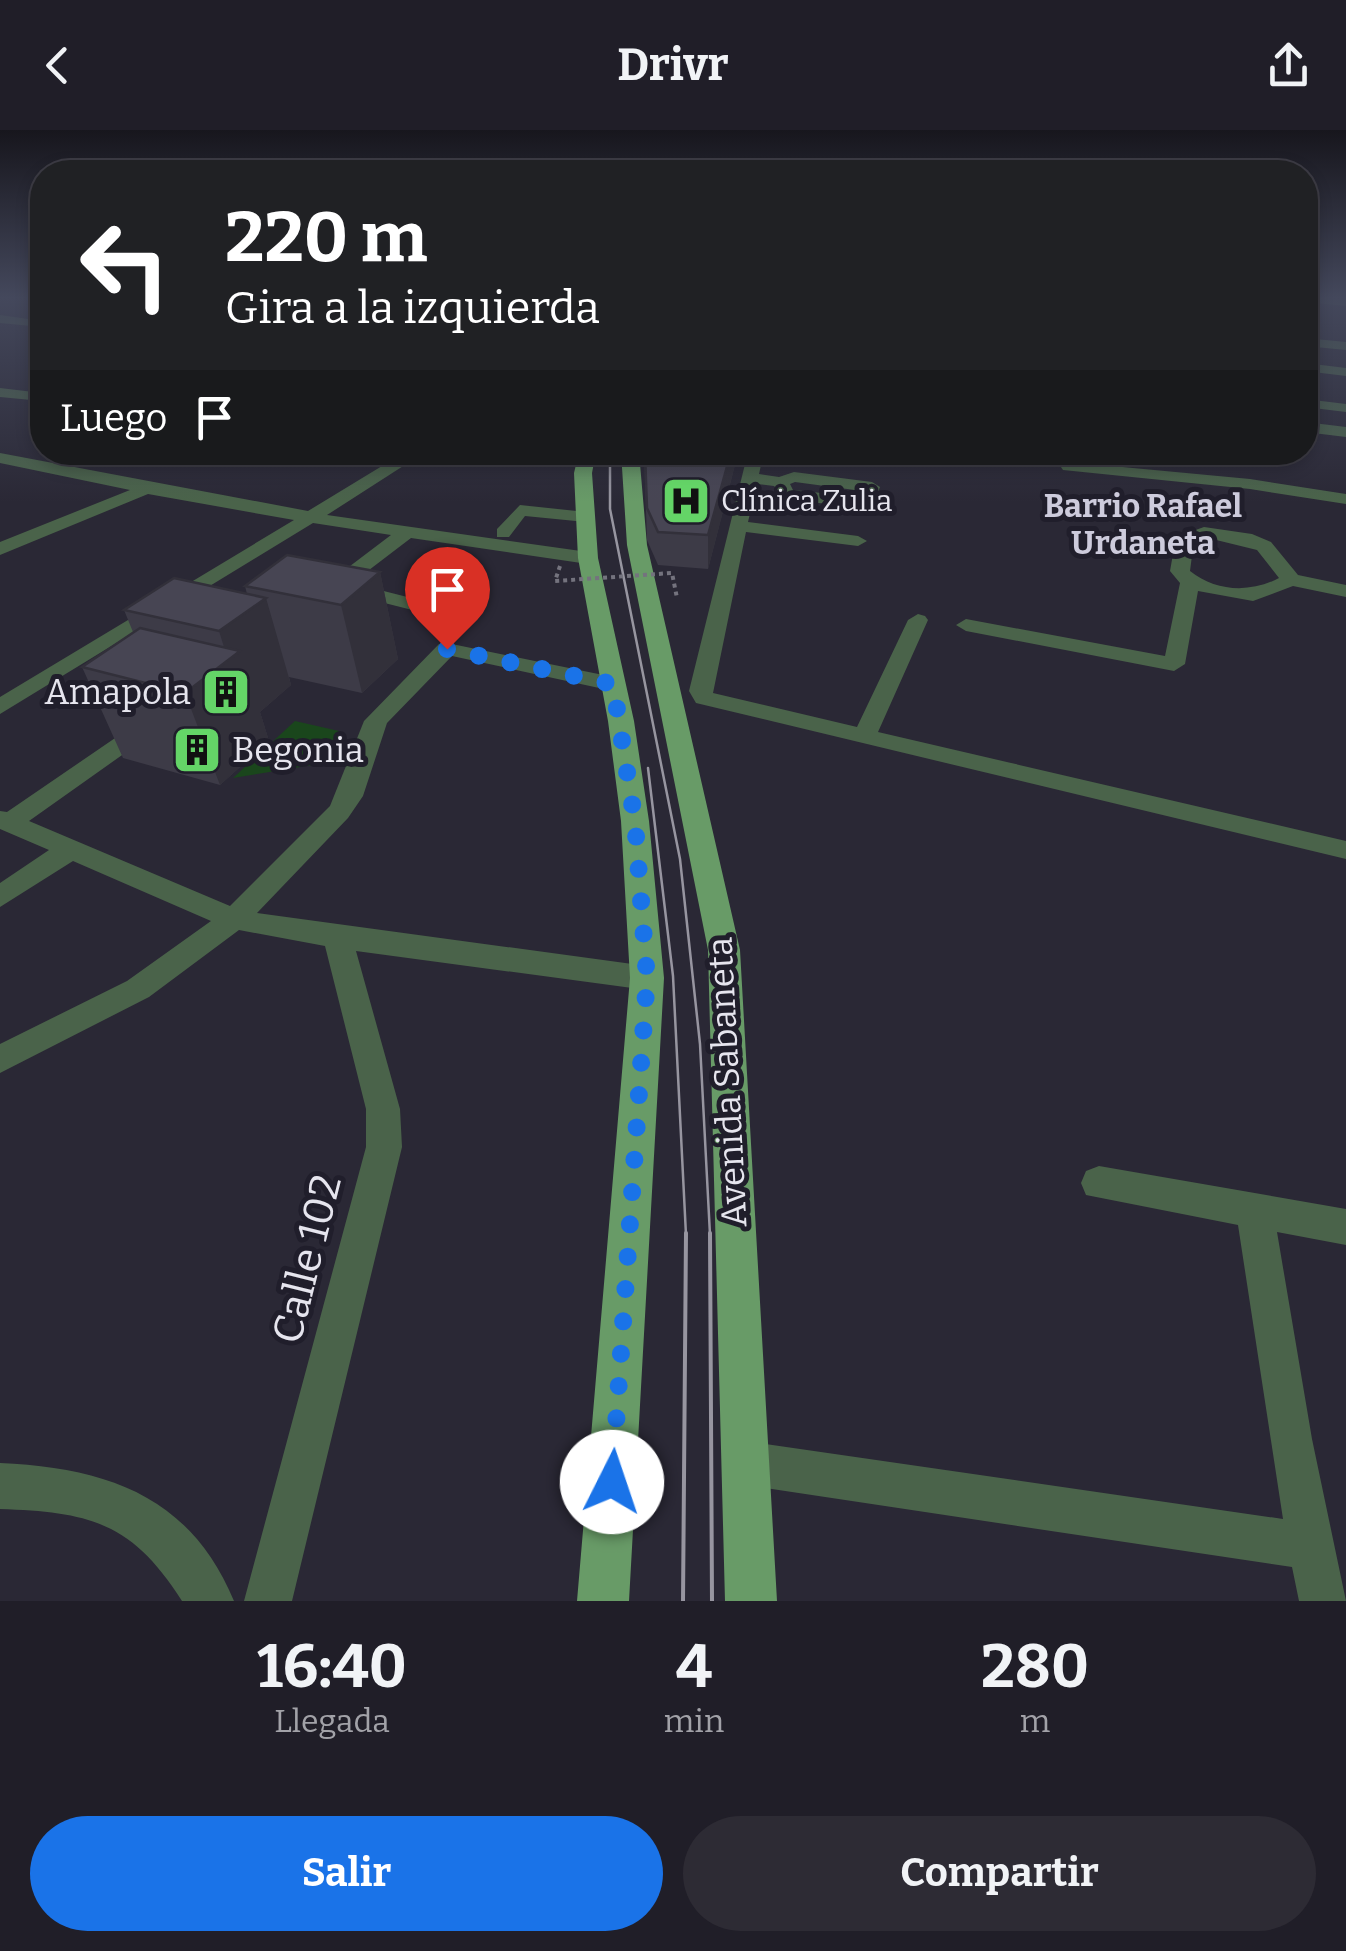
<!DOCTYPE html>
<html lang="es">
<meta charset="utf-8">
<style>
:root{--surface:#201e28;--page:#2d2b34;--text:#f1f3f6;--muted:#a2a2a8;--line:#3d3c45;--accent:#1a73e8}
body{margin:0;font-family:Bitter,serif;background:var(--page);color:var(--text);height:100vh;display:flex;flex-direction:column;font-size:38px;white-space:nowrap}
*{box-sizing:border-box;margin:0}
p{font-size:32px;color:var(--muted)}
.icon{flex:none;width:55px;height:55px;fill:none;stroke:currentColor;stroke-width:2;stroke-linecap:round;stroke-linejoin:round}
.map{position:relative;height:1471px;overflow:hidden}
.sheet{display:flex;flex-direction:column;background:var(--surface);flex:1}
.sheet>*{flex:none}
.guide{position:absolute;left:30px;top:30px;width:1288px;height:305px;border-radius:40px;box-shadow:0 5px 15px #0003,0 0 0 2px var(--line);background:#202124;color:#fff;overflow:hidden}
.pin{position:absolute;display:grid;place-items:center;width:85px;height:85px;color:#fff;margin:-102px -42px;border-radius:50% 50% 50% 0;rotate:-45deg;box-shadow:0 0 10px #0007}
.pin .icon{rotate:45deg}
.me{position:absolute;width:110px;margin:-55px;rotate:4deg;stroke-linejoin:round;filter:drop-shadow(0 0 8px #0008)}
.turn{display:flex;align-items:center;gap:35px;height:210px;padding:0 30px;font-size:45px}
.turn .icon{width:130px;height:130px;stroke-width:2.5}
.turn b{display:block;font-size:70px;line-height:85px}
.then{display:flex;align-items:center;height:95px;padding:0 30px;background:#0003;gap:20px;font-size:38px}
.eta{display:flex;justify-content:space-evenly;align-items:center;height:170px;text-align:center}
.eta b{font-size:60px;font-weight:700;line-height:70px}
.action{display:flex;gap:20px;margin-top:auto;padding:20px 30px}
.action a{flex:1;height:115px;border-radius:60px;background:var(--accent);color:#fff;font-size:40px;font-weight:700;line-height:115px;text-align:center}
.action a+a{background:var(--page);color:var(--text)}
header{display:flex;justify-content:space-between;align-items:center;height:130px;padding:0 30px;background:var(--surface);font-size:45px;font-weight:700}
.map>svg:first-child{display:block}
</style>
<header><svg class="icon" aria-label="back" viewBox="0 0 24 24"><path d="M15 5l-7 7 7 7"/></svg>Drivr<svg class="icon" aria-label="share" viewBox="0 0 24 24"><path d="M12 15V3M7 8l5-5 5 5M5 13v7h14v-7"/></svg></header>
<div class="map">
<svg width="1346" height="1471" viewBox="0 0 1346 1471">
<rect width="100%" height="100%" fill="#2a2835"/>
<!-- green -->
<polygon fill="#1a461c" points="295,591 339,601 332,632 233,648"/>
<g fill="none" stroke-linecap="round" stroke-linejoin="round">
<!-- minor -->
<g fill="#4a634a" fill-rule="evenodd">
<polygon points="1305,166 1346,170 1346,176 1305,172"/>
<polygon points="0,185 42,191 42,197 0,193"/>
<polygon points="1305,208 1346,212 1346,220 1305,216"/>
<polygon points="1305,233 1346,238 1346,246 1305,241"/>
<polygon points="0,258 42,263 42,271 0,267"/>
<polygon points="1305,269 1346,274 1346,282 1305,277"/>
<polygon points="1305,292 1346,297 1346,307 1305,302"/>
<polygon points="405,322 425,322 327,385 588,422 597,428 588,434 411,408 352,453 439,475 442,479 432,485 341,462 325,463 325,455 391,405 313,393 0,584 0,567 294,390 148,364 0,425 0,412 130,360 0,333 0,323 308,381"/>
<path d="M 748,322 L 764,322 L 759,344 L 779,347 L 794,342 L 872,352 L 880,357 L 873,375 L 861,377 L 787,370 L 774,356 L 757,354 L 748,392 L 858,406 L 867,411 L 858,416 L 746,402 L 713,563 L 857,597 L 908,490 L 918,484 L 925,486 L 928,490 L 878,602 L 1346,711 L 1346,729 L 696,573 L 689,561 ZM 795,352 L 862,361 L 860,367 L 793,360 L 790,354 Z"/>
<polygon points="1069,332 1250,349 1346,364 1346,374 1250,359 1063,340 1061,337"/>
<polygon points="520,375 586,382 595,387 586,392 525,386 509,407 497,407 497,399"/>
<path d="M 1204,397 L 1252,404 L 1271,412 L 1298,445 L 1346,455 L 1346,467 L 1293,456 L 1253,471 L 1198,461 L 1185,534 L 1174,541 L 966,501 L 956,495 L 966,489 L 1165,526 L 1180,453 L 1170,441 L 1176,407 ZM 1204,407 L 1257,420 L 1279,448 C 1251,463 1216,462 1190,441 L 1194,410 Z"/>
<polygon points="447,513 613,547 624,554 613,561 452,526 387,593 363,666 348,688 257,783 647,836 658,840 662,848 658,856 647,860 356,821 400,979 402,1017 292,1471 244,1471 366,1017 366,979 325,816 239,800 149,867 0,943 0,914 127,851 211,791 73,731 0,777 0,753 49,720 0,699 0,681 7,682 140,591 156,591 160,596 156,601 29,691 230,776 330,676 364,591 439,514"/>
<polygon points="1099,1036 1346,1079 1346,1115 1277,1102 1312,1309 1346,1471 1299,1471 1292,1437 745,1355 729,1349 723,1333 729,1317 745,1311 1283,1389 1238,1095 1086,1065 1081,1053 1086,1041"/>
<path d="M 0,1333 C 106,1338 190,1365 234,1471 L 182,1471 C 132,1392 89,1382 0,1379 Z"/>
</g>
<!-- major -->
<g fill="#689b67" fill-rule="evenodd">
<polygon points="579,322 596,322 592,343 598,428 634,591 649,691 664,848 629,1471 577,1471 630,848 621,691 608,591 578,428 574,343"/>
<polygon points="621,322 639,322 647,415 740,820 777,1471 725,1471 708,820 627,415"/>
</g>
<!-- tram-far1 -->
<g stroke="#9795a0" stroke-width="2.5">
<polyline points="610,322 610,379 680,729 700,914 710,1105"/>
<polyline points="648,638 673,846 686,1105"/>
</g>
<!-- tram -->
<g stroke="#9795a0" stroke-width="4">
<polyline points="710,1103 712,1471"/>
<polyline points="683,1471 686,1103"/>
</g>
<!-- path-bridge -->
<polyline stroke="#74737e" stroke-width="4" stroke-dasharray="4 4" stroke-linecap="butt" points="560,436 555,451 672,443 677,468"/>
</g>
<!-- wall -->
<g fill="#3d3b47">
<polygon points="644,322 737,322 736,331 708,439 658,435 647,410"/>
<polygon points="380,442 398,529 362,563 289,547 291,555 260,582 269,611 220,655 123,628 82,537 133,502 124,480 247,464 245,456"/>
</g>
<!-- shaded-wall -->
<g fill="#32303a">
<polygon points="731,322 737,322 736,331 708,439 708,405"/>
<polygon points="380,442 398,529 362,563 341,475"/>
<polygon points="266,468 291,555 260,582 269,611 220,655 185,563 228,530 219,501"/>
</g>
<!-- building -->
<g fill="#474553" stroke="#32303a" stroke-width="2.5">
<polygon points="645,322 731,322 708,405 658,402 647,378"/>
<polygon points="287,425 380,442 341,475 245,456"/>
<polygon points="174,448 266,468 219,501 124,480"/>
<polygon points="140,498 240,521 185,563 82,537"/>
</g>
<!-- sky -->
<linearGradient id="sky" x2="0" y2="1"><stop stop-color="#17161d"/><stop offset="0.45" stop-color="#44485c"/><stop offset="1" stop-color="#44485c" stop-opacity="0"/></linearGradient>
<rect width="1346" height="372" fill="url(#sky)"/>
<g fill="none" stroke-linecap="round" stroke-linejoin="round">
<!-- route -->
<polyline stroke="#1a73e8" stroke-width="18" stroke-dasharray="0 32.4" points="447,519 613,554 635,692 647,848 612,1352"/>
</g>
<!-- icons -->
<defs>
<g id="hospital-square" transform="scale(2.5)"><rect x="-9" y="-9" width="18" height="18" rx="4" fill="#64d467" stroke="#201e2b"/><path d="M-5-5h3v3.5h4V-5h3V5h-3V1.5h-4V5h-3Z" fill="#111"/></g>
<g id="building-square" transform="scale(2.5)"><rect x="-9" y="-9" width="18" height="18" rx="4" fill="#64d467" stroke="#201e2b"/><path d="M-4-6H4V6H1V3H-1V6H-4ZM-2.5-4.3h1.7v1.8h-1.7ZM.8-4.3h1.7v1.8H.8ZM-2.5-1h1.7V.8h-1.7ZM.8-1h1.7V.8H.8Z" fill="#111"/></g>
</defs>
<g fill-rule="evenodd">
<use href="#hospital-square" x="686" y="371"/>
<use href="#building-square" x="226" y="562"/>
<use href="#building-square" x="197" y="620"/>
</g>
<g text-anchor="middle" dominant-baseline="central" stroke-width="10" stroke-linejoin="round" paint-order="stroke">
<!-- far-poi labels -->
<g font-size="30" fill="#e6e5ee" stroke="#201e2b" text-anchor="start">
<text x="721" y="371">Clínica Zulia</text>
</g>
<!-- far-neighbourhood labels -->
<g font-size="32" font-weight="bold" fill="#cdcbdc" stroke="#201e2b">
<text x="1143" y="376">Barrio Rafael<tspan x="1143" dy="37">Urdaneta</tspan></text>
</g>
<!-- poi labels -->
<g font-size="35" fill="#e6e5ee" stroke="#201e2b" text-anchor="end">
<text x="191" y="562">Amapola</text>
<text x="232" y="620" text-anchor="start">Begonia</text>
</g>
<!-- street labels -->
<g font-size="35" fill="#e6e5ee" stroke="#201e2b">
<text transform="translate(727 952) rotate(-93)">Avenida Sabaneta</text>
</g>
<!-- near-street labels -->
<g font-size="42" fill="#e6e5ee" stroke="#201e2b">
<text transform="translate(307 1129) rotate(-76)">Calle 102</text>
</g>
</g>
</svg>
<div class="pin" style="left:447px;top:519px;background:#d93025"><svg class="icon" aria-label="arrive" viewBox="0 0 24 24"><path d="M6 21V4h12l-3 4 3 4H6"/></svg></div>
<svg class="me" style="left:612px;top:1352px" viewBox="-20 -20 40 40"><circle r="19" fill="#fff"/><path d="M0-13L10 11 0 6-10 11z" fill="#1a73e8"/></svg>
<div class="guide">
<div class="turn"><svg class="icon" aria-label="left" viewBox="0 0 24 24"><path d="M17 20v-9H6M10 6l-5 5 5 5"/></svg><div><b>220 m</b>Gira a la izquierda</div></div>
<div class="then">Luego<svg class="icon" aria-label="arrive" viewBox="0 0 24 24"><path d="M6 21V4h12l-3 4 3 4H6"/></svg></div>
</div>
</div>
<section class="sheet">
<div class="eta">
<div><b>16:40</b><p>Llegada</p></div>
<div><b>4</b><p>min</p></div>
<div><b>280</b><p>m</p></div>
</div>
<div class="action"><a>Salir</a><a>Compartir</a></div>
</section>
